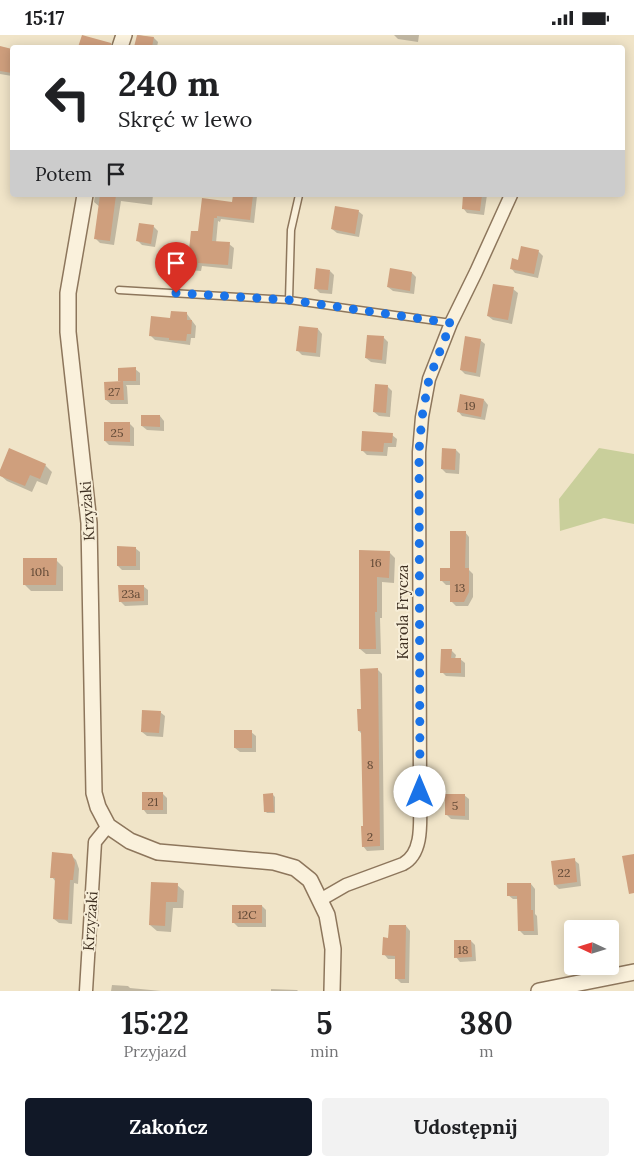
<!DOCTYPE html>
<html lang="pl">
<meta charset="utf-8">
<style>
:root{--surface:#fff;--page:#f2f2f2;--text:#202124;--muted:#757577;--accent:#111827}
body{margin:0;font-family:Lora,serif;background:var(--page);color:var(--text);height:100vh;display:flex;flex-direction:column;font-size:19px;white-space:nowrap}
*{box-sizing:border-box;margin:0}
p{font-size:16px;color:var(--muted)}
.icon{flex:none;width:28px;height:28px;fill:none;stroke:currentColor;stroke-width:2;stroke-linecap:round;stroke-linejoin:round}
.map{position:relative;height:956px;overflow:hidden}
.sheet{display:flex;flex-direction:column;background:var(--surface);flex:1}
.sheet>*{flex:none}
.top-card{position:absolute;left:10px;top:10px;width:615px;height:152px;border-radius:5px;box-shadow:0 2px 12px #0003;background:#fff;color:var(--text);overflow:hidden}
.needle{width:32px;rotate:274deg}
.buttons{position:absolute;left:564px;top:885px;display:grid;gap:10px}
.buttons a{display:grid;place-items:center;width:55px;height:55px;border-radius:5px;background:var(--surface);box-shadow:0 2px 12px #0003;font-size:25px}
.pin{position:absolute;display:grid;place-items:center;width:42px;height:42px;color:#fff;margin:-51px -21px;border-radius:50% 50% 50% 0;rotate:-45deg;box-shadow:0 0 5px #0007}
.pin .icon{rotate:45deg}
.me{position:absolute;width:55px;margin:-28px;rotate:0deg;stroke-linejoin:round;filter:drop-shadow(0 0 4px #0008)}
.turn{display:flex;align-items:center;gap:18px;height:105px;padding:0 25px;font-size:22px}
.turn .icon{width:65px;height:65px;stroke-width:2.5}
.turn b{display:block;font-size:35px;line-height:42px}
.then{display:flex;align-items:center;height:48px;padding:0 25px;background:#0003;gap:10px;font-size:19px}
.eta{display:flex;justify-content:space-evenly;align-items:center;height:85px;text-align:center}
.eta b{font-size:30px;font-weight:800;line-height:35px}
.button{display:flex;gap:10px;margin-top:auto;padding:10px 25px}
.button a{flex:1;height:58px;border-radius:5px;background:var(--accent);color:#fff;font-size:20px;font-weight:800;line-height:58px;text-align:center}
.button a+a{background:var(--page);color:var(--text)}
.status{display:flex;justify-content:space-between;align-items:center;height:35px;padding:0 25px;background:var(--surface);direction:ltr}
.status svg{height:14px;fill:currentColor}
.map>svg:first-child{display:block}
</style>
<div class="status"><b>15:17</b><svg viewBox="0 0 49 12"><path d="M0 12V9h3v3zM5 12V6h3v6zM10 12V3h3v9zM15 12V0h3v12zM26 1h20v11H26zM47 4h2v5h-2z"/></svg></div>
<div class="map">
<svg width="634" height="956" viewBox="0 0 634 956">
<rect width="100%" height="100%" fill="#f0e4c8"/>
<!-- green -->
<polygon fill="#c9cf9b" points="599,413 634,419 634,489 604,483 560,496 559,464"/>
<!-- shadow -->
<g fill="#0003">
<polygon points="138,0 154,3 158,7 157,12 135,12"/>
<polygon points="394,0 419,0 418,7 398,4"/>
<polygon points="0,12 12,15 12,41 0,39"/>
<polygon points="95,160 153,160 152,170 121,166 114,210 100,208 96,204 100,172 94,167"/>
<polygon points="234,160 257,161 254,188 221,184 220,187 218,186 216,208 229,209 234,213 232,234 202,231 201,236 189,235 185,231 199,198 203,165 233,169"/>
<polygon points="465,160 487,160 484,180 467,178 463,173"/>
<polygon points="358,176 363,180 359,202 337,198 332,194"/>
<polygon points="153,191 158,196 155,212 142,210 138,206"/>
<polygon points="538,216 543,221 538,243 515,238 511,233 519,226"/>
<polygon points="330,236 334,240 332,259 320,258 315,253"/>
<polygon points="412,238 416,242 414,259 393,256 388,252"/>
<polygon points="513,254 518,258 512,289 493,285 488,281"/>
<polygon points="187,279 196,291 195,303 191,303 190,310 155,305 151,301 172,284"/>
<polygon points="318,294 322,299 320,322 302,320 298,316"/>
<polygon points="383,302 388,307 386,329 371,327 366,323"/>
<polygon points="480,305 485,309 480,342 465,339 461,335"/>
<polygon points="135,334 140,338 140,350 126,350 127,352 128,369 111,369 106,365 121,347 120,346"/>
<polygon points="387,351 392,356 390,382 379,381 374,377"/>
<polygon points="484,365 488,370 485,385 462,381 458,376"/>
<polygon points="160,381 164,386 164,396 147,395 142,391"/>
<polygon points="130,389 134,393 134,411 109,410 105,406"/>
<polygon points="392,400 397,404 396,412 388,412 387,421 367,420 362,415"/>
<polygon points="456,415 460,419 459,439 446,438 442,434"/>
<polygon points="45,430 52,437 47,450 37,446 32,457 7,446 0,440 0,438"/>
<polygon points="465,497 469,502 469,535 473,539 473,562 468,571 456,571 451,566 451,550 446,550 442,546 451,535"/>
<polygon points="135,513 140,517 140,535 122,535 118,531"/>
<polygon points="360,516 389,517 395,523 394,548 382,547 382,583 380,583 381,619 366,619 360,614"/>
<polygon points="56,525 63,532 63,556 31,556 24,549"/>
<polygon points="143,551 148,555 148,570 125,571 120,566"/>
<polygon points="451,615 456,620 455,624 460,624 465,628 465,642 446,641 442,637"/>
<polygon points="378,635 382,639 384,815 367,816 363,811 364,793 362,699 359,696 362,675"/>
<polygon points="160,677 165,681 163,702 147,701 142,697"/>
<polygon points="251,697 256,701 256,717 240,717 235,713"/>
<polygon points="163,759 167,763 167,779 147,779 143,774"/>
<polygon points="273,760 275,762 275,778 267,778 265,776"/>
<polygon points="464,760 469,764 469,785 451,784 447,780"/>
<polygon points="71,820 76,825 79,834 78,849 74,848 72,889 59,888 54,884 56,847 52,842"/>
<polygon points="574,825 579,829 581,851 559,854 555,850"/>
<polygon points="531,849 535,854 535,879 537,881 538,900 524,900 520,896 518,864 513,864 508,860"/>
<polygon points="177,850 184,856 183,873 173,873 171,897 157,896 150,890"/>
<polygon points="262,871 266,875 266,892 238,892 233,887"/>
<polygon points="406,891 410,896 409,948 401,948 396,943 396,924 388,924 384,919 389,904"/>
<polygon points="471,906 475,910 476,926 460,927 456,922"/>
<polygon points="112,950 128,951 130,953 161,956 111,956"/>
<polygon points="271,954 297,955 298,956 271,956"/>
</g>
<!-- building -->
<g fill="#cf9f7d">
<polygon points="82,0 111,8 111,12 78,12"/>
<polygon points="137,0 154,2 152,12 134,12"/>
<polygon points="0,11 12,14 12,38 0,36"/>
<polygon points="100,160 116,160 110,206 94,204"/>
<polygon points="233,160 253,160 250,185 217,181 217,183 214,183 212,206 230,207 228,230 198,228 197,232 184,231 185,215 189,215 191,196 198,196 202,163 232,167"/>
<polygon points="463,160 482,160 480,176 462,174"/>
<polygon points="335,171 359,175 355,199 331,194"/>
<polygon points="139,188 154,190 151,209 136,206"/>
<polygon points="521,211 539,215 534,239 510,234 512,223 518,225"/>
<polygon points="316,233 330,235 328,255 314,254"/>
<polygon points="390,233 412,237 410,256 387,252"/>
<polygon points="493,249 514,252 508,285 487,281"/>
<polygon points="171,276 187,277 187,285 192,285 191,299 187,299 186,306 169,305 169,303 149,301 151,281 170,283"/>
<polygon points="299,291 318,293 316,318 296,316"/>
<polygon points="367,300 384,301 382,325 365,323"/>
<polygon points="465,301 481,304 476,338 460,335"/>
<polygon points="136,332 136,346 118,346 118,333"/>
<polygon points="123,346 124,365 105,365 104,347"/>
<polygon points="375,349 388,350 386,378 373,377"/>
<polygon points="460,359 484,364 481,382 457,377"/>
<polygon points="141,380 160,380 160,392 141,391"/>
<polygon points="104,387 130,387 130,407 104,406"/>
<polygon points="362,396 393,398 392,408 384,408 383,417 361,416"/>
<polygon points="9,413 46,429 40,444 30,440 25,451 0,441 0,435"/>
<polygon points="442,413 456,414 455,435 441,434"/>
<polygon points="450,496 466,496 465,533 469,533 469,557 464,567 450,567 450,546 440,546 440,533 450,533"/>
<polygon points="117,511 136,512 136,531 117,531"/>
<polygon points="359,515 390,516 389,543 377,542 377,577 375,577 376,614 359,614"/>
<polygon points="23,523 57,523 56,550 23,550"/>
<polygon points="118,550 144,550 144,566 119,567"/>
<polygon points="441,614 452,614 451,623 461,623 461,638 440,638"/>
<polygon points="378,633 380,811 362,812 361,791 363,791 361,696 358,696 357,674 361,674 360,634"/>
<polygon points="142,675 161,676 159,698 141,697"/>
<rect x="234" y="695" width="18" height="18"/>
<rect x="142" y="757" width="21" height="18"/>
<polygon points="273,758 274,777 264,777 263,759"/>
<polygon points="445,759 465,759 465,781 445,780"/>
<polygon points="52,817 72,819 75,828 73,845 70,845 68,885 53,884 55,843 50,843"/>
<polygon points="634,819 634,858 629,859 622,821"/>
<polygon points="575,823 577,847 554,850 551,826"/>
<polygon points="151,847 178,848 177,867 166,867 165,891 149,890"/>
<polygon points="507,848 531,848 531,875 533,875 534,896 518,896 517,861 507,861"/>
<rect x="232" y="870" width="30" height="18"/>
<polygon points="389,890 406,890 405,944 395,944 395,921 382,920 383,902 388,903"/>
<polygon points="454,905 471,905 472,922 454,923"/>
</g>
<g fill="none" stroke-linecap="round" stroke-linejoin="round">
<!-- service casing -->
<g stroke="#8d765c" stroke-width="9">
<g id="service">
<polyline points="119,255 289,265 451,288"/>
<polyline points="289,265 291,195 299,160"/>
</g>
</g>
<!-- minor casing -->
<g stroke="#8d765c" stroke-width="15">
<g id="minor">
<path d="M 320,865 L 346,850 L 403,829 C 426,817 419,779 420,757 L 419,417 L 422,382 L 429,344 L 451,288 L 476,237 L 511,160"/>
<polyline points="86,956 95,807 108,791"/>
</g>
</g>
<!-- tertiary casing -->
<g stroke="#8d765c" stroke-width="18">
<g id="tertiary">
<polyline points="120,12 124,0"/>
<polyline points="85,160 68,258 68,297 89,488 94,758 98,772 108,791 130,806 158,817 274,827 295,833 310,845 327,880 333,914 332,956"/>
<polyline points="539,956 634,937"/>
</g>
</g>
<!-- service -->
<use href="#service" stroke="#faf1dc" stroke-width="6"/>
<!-- minor -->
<use href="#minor" stroke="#faf1dc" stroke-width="12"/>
<!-- tertiary -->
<use href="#tertiary" stroke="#faf1dc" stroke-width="15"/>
</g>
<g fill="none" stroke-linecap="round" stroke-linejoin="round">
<!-- route -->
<polyline stroke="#1a73e8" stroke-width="9" stroke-dasharray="0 16.2" points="176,258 289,265 451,288 429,344 422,382 419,416 420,757"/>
</g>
<g text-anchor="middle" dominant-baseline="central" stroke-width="4" stroke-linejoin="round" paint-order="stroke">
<!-- number labels -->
<g font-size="12" fill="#624a37">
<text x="114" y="356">27</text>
<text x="470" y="370">19</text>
<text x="117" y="397">25</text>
<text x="376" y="527">16</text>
<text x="40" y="536">10h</text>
<text x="460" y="552">13</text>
<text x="131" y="558">23a</text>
<text x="370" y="729">8</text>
<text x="153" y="766">21</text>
<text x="455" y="770">5</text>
<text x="370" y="801">2</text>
<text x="564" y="837">22</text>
<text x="247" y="879">12C</text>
<text x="463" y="914">18</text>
</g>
<!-- street labels -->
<g font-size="15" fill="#3d2e20" stroke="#f7eed8">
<text transform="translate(87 476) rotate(-94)">Krzyżaki</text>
<text transform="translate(402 577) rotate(-90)">Karola Frycza</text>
<text transform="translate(90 886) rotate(-86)">Krzyżaki</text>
</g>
</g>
</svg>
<div class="buttons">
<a><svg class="needle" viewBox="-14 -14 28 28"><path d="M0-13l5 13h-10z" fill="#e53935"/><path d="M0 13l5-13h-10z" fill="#757577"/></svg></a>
</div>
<div class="pin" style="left:176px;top:258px;background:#d93025"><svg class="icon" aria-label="arrive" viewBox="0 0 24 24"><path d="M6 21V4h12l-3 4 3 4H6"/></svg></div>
<svg class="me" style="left:420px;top:757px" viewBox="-20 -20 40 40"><circle r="19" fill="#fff"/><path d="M0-13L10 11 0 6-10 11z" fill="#1a73e8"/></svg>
<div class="top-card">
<div class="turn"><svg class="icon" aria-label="left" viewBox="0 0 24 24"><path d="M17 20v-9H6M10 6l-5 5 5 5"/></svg><div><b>240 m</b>Skręć w lewo</div></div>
<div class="then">Potem<svg class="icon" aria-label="arrive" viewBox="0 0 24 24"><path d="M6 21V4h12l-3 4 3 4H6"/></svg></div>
</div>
</div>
<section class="sheet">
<div class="eta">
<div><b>15:22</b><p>Przyjazd</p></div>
<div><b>5</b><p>min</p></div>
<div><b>380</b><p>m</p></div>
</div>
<div class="button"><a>Zakończ</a><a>Udostępnij</a></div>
</section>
